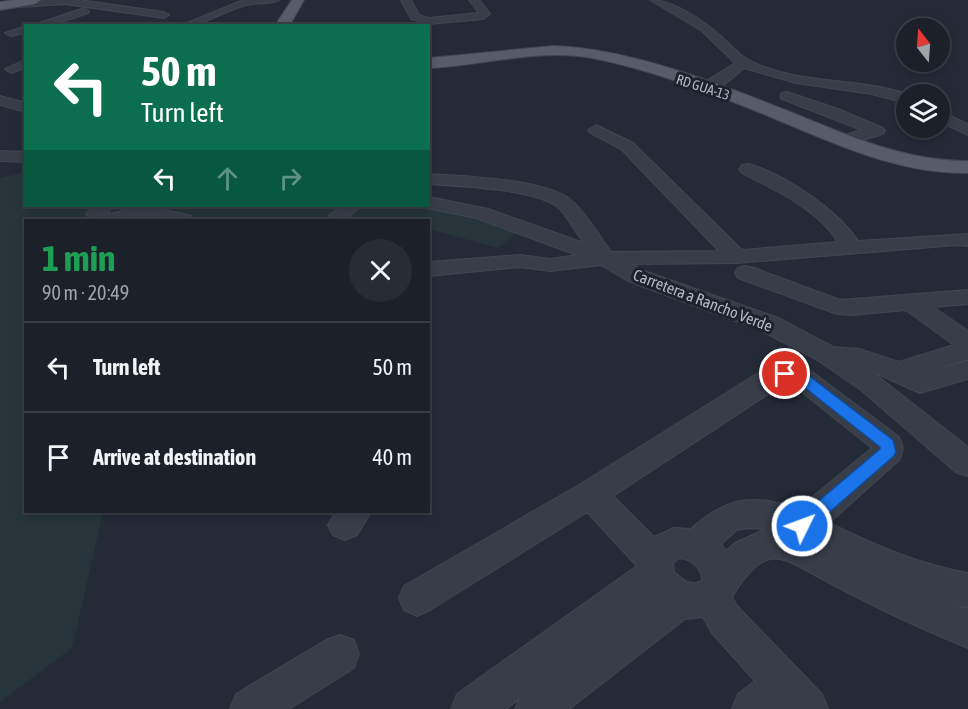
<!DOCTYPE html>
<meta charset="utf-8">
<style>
:root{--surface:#1b2029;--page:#282d35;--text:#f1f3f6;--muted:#a0a3a8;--line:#393e46}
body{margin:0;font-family:"Asap Condensed",sans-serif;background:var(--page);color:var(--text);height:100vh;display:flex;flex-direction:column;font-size:22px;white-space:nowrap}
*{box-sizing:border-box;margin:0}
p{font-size:20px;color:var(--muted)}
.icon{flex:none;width:33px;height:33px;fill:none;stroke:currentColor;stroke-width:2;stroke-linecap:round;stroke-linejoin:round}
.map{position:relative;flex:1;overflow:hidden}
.sheet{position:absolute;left:24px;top:219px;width:406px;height:294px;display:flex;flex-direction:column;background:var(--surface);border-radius:0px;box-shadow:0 3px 9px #0003,0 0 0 2px var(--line)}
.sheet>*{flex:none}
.guide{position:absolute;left:24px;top:24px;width:406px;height:183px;border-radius:0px;box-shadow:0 3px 9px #0003,0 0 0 2px var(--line);background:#0b6e4f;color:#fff;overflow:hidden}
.needle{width:39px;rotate:343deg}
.fabs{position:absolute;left:896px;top:18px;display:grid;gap:12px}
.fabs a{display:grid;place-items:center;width:54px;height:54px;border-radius:50%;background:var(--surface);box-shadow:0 3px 9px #0003,0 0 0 2px var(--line);font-size:30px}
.pin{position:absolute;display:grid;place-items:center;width:51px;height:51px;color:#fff;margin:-26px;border:3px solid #fff;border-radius:50%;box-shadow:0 2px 6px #0007}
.me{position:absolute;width:66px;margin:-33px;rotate:48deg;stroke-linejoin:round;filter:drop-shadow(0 0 4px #0008)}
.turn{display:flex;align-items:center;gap:21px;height:126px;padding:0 18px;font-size:27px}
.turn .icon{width:78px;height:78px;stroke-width:2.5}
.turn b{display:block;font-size:42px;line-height:51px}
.lanes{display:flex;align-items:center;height:57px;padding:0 18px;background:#0003;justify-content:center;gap:30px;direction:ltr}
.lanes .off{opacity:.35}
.round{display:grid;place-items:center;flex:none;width:63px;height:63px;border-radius:32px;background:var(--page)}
.head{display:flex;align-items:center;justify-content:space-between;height:102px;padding:0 18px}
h1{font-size:36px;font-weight:700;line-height:45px;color:#1e9e55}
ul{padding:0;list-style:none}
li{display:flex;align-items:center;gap:18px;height:90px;padding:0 18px;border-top:2px solid var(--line)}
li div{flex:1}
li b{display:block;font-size:22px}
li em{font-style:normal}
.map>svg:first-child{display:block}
</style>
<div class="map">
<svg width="968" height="709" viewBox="0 0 968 709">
<rect width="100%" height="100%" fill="#242b37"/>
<!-- green -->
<polygon fill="#263539" points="25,172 26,206 429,206 521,229 498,248 429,229 429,220 26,220 26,512 103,512 72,648 0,702 0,178"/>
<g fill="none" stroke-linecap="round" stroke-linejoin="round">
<!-- minor casing -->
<g stroke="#414651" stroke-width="2">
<g id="minor">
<polygon points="35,0 79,0 164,12 169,15 164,18 65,4 5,8 0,5 5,2"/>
<path d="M 243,0 L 279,0 C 271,5 261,2 252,4 C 226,8 207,26 180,26 Z"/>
<polygon points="401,0 411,0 419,15 429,18 479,13 469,0 479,0 490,14 483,19 429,24 411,19"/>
<path d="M 650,0 C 674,0 704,21 722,37 C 730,45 740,56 750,61 C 799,85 856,77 907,94 L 906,103 L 872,94 L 796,83 L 744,68 C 733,77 717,94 701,90 L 699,87 C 709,78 724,71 735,63 L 702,31 Z"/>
<polygon points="84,8 89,11 88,13 49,26 31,26"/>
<polygon points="26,26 26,33 11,36 5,33"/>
<polygon points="26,60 26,68 11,73 5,69"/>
<polygon points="787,92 838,109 883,128 885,131 883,134 844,145 838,143 836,140 838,137 862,130 782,99 780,96 782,93"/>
<polygon points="0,96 26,103 26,112 0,105"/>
<polygon points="939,111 968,124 968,135 939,121"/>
<path d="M 596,125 L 633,143 L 742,250 L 838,242 C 818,209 775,190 742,173 L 739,169 L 742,165 L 748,164 C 783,173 838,210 858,241 L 968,234 L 968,246 L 957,245 L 737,263 L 631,264 L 644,271 L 778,318 L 833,347 L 859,349 L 899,362 L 954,345 L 906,310 L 852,315 L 837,314 L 738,278 L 735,273 L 738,268 L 746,266 L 754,268 L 840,300 L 968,290 L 968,304 L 933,307 L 968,331 L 968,359 L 927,372 L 968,361 L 968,379 L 920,393 L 871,371 L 968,447 L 968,476 L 957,473 L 861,390 L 816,359 L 760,330 L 628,281 L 601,265 L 551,271 L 520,267 L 429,276 L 429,262 L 520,255 L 551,259 L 577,255 L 476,218 L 422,207 L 421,206 L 429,206 L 429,197 L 488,209 L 584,243 C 576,233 569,219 560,209 C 540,189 458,186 429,184 L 429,174 C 463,176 547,179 572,201 C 587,214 599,236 611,252 L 719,251 L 621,149 L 591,133 L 588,130 Z"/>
<polygon points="0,151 26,152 26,162 0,161"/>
<path d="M 94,206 L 113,206 L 107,213 C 116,215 122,212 128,206 L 146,206 L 191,216 L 194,220 L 155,220 L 138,217 L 133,220 L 92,220 L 86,214 Z"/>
<polygon points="340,206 360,206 345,220 325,220"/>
<path d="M 785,365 L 808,369 L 898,436 C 904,446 904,451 899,460 L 829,523 C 874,545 918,564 968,573 L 968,607 L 955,605 L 968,610 L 968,648 C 914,626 864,602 813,574 C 801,568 785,556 770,559 C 755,562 738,585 732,598 L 738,607 L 822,694 L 828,709 L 732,709 L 738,694 L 755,681 L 712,633 L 703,617 L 685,619 L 569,709 L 515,709 L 520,698 L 506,709 L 451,709 L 457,694 L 637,566 L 587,512 L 430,610 L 417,616 L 404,610 L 399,598 L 404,586 L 579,485 L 763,370 ZM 785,383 L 792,384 L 872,448 L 798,509 C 754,493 726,497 691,529 L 674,528 L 654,537 L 613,496 ZM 749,528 L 766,529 L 735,543 L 726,551 L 721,544 L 737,530 ZM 679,558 C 692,559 702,568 702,581 C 691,587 683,580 674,572 L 673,563 Z"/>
<polygon points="336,512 371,512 357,535 345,540 333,535 328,525"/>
<polygon points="340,635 354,640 359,654 354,668 289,709 230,709 236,694 326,640"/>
</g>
</g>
<!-- major casing -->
<g stroke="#414651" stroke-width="2">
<g id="major">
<polygon points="14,0 41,0 35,4 0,10 0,2"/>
<polygon points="292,0 304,0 292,21 292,26 278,26 278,21"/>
<path d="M 553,46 C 630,48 726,86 798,115 C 854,138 907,161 968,161 L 968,173 C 898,174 836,144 773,118 C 715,94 653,70 592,58 C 538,48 483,66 429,68 L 429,58 Z"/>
</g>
</g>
<!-- minor -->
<use href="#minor" fill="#383d48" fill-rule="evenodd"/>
<!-- major -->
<use href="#major" fill="#565c68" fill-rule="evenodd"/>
</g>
<!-- route -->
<polygon fill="#1a73e8" stroke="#114b97" stroke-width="1.5" points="785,369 804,372 893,440 896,452 894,456 808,531 802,534 796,531 793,526 796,520 880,449 880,447 795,380 780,377 778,374"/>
<g text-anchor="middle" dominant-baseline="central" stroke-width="6" stroke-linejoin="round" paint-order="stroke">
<!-- far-street labels -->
<g font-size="14" fill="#b3b8c4" stroke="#1d222d">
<text transform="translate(703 87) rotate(18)">RD GUA-13</text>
</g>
<!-- street labels -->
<g font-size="16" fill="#b3b8c4" stroke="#1d222d">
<text transform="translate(703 300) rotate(21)">Carretera a Rancho Verde</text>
</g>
</g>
</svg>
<div class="fabs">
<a><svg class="needle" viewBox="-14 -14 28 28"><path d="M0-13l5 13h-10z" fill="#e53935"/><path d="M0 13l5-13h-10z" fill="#a0a3a8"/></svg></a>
<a><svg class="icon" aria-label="layers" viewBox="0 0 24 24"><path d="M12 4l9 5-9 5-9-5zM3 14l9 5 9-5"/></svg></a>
</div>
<div class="pin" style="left:785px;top:374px;background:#d93025"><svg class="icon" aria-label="arrive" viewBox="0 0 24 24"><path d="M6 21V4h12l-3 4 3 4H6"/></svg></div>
<svg class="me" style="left:802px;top:526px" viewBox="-20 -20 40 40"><circle r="17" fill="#1a73e8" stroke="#fff" stroke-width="3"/><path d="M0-11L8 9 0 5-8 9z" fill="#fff"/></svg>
<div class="guide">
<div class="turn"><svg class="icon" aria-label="left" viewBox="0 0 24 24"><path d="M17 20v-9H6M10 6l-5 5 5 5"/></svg><div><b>50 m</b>Turn left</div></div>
<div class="lanes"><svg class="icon" aria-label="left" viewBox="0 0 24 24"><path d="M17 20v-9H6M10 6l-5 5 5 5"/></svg><svg class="icon off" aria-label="ahead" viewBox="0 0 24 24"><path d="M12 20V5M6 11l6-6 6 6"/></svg><svg class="icon off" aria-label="right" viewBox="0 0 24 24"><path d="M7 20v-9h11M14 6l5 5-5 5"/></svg></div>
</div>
<section class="sheet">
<div class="head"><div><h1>1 min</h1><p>90 m · 20:49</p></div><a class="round"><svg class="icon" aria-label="close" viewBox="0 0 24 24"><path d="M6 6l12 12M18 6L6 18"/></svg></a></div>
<ul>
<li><svg class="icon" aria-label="left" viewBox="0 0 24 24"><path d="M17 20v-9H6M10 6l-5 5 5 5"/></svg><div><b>Turn left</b></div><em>50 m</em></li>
<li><svg class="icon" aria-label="arrive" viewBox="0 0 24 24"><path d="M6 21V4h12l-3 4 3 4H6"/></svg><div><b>Arrive at destination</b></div><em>40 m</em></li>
</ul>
</section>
</div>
